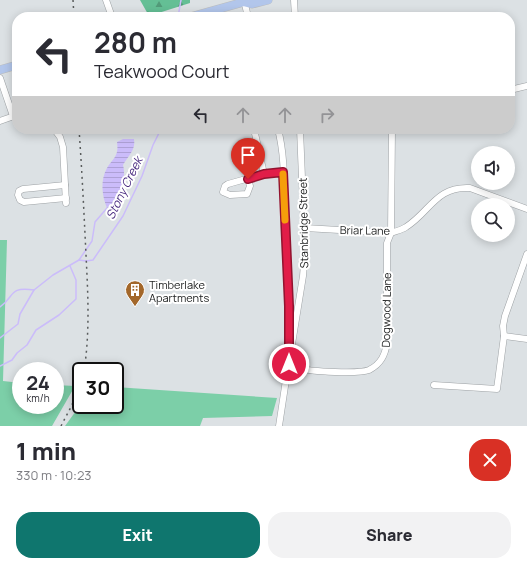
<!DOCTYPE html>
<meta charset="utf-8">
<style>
:root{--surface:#fff;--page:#f2f2f3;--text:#2b2b33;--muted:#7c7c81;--accent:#0f766e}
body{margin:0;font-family:Manrope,sans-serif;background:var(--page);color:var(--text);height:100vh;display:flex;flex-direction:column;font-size:15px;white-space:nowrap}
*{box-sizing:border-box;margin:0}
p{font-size:13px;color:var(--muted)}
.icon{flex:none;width:22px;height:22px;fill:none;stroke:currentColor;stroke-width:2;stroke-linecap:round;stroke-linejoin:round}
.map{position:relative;height:426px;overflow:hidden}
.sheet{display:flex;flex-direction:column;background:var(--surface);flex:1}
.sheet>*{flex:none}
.guide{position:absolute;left:12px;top:12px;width:503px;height:122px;border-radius:16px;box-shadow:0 2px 10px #0003;background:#fff;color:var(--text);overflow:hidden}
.tools{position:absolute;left:471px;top:146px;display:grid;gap:8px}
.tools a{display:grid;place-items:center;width:44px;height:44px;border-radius:50%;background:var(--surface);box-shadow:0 2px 10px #0003;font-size:20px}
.speed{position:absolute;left:12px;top:362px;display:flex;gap:8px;font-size:20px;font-weight:700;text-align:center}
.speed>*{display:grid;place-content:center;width:52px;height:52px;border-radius:50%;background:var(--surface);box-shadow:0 2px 10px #0003;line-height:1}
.speed small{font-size:10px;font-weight:400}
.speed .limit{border:2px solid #111;border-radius:6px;background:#fff;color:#111}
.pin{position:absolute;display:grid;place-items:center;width:34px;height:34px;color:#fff;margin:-41px -17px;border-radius:50% 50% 50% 0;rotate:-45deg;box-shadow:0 0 4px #0007}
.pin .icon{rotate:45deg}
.me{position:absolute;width:44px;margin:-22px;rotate:0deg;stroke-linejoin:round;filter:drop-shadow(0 0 3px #0008)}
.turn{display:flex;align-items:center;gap:14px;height:84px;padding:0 16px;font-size:18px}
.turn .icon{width:52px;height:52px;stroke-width:2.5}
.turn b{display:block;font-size:28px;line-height:34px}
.lanes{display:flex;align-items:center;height:38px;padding:0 16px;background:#0003;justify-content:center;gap:20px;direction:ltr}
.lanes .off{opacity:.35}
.round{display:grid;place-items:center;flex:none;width:42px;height:42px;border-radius:16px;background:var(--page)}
.headline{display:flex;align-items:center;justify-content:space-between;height:68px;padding:0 16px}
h1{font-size:24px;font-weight:800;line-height:30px}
.action{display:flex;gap:8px;margin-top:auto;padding:8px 16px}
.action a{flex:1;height:46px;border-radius:16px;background:var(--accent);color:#fff;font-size:16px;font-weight:800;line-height:46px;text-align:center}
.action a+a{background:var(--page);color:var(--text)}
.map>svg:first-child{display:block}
</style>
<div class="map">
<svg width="527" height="426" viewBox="0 0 527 426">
<defs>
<pattern id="forest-firs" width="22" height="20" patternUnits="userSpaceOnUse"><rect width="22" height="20" fill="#64bf95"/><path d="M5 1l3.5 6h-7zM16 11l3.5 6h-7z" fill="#529b79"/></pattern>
<pattern id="water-rules" width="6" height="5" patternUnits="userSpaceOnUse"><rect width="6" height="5" fill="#cbbcfa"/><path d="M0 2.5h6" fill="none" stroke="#aea1d6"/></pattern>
</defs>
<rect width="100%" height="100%" fill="#dce1e4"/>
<!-- green -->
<g fill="#7ccfa8">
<polygon points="0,240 7,240 3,381 21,383 21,405 55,405 55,385 75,386 52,426 0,426"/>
<polygon points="115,387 277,398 272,416 203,418 200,426 65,426 81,404 115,405"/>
</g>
<!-- forest -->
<polygon fill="url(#forest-firs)" points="140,0 190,0 190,3 149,16"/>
<!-- water -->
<path fill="url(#water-rules)" d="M 123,139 L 134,139 C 136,150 128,156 123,165 C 127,179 119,200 107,208 C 102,196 100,180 107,168 C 114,157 119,156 117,142 Z"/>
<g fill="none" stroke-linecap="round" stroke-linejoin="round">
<!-- stream -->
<g stroke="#cbbcfa" stroke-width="1.5">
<polyline points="178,17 181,0"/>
<polyline points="79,260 92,241 95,222 107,208"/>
<path d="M 0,307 C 15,297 8,286 34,290 L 53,275 L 79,260 L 86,261 L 93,260 L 123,216 L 142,176 L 153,145 L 161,129"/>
<polyline points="0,338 18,324 20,314 34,290"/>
<polyline points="0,366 12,360 17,353 27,345 36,330 59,315 76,299 76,280 70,266"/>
</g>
<!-- minor casing -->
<g stroke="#9da1a4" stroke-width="7">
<g id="minor">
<polyline points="106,0 112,17"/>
<polyline points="244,0 248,17"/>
<polyline points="294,0 295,17"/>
<polyline points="0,78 13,116"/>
<polyline points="510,90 527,86"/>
<polyline points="0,121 17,115"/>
<polyline points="54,129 60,137 63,147 66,203"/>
<polyline points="254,129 264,174"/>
<path d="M 278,129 C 285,156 284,186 285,214 C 287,264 289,313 289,363 C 293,365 296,367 300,368 C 311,372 359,374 369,370 C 381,364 385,355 387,343 L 387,243 L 391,233 L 392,129"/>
<polyline points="248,179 250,186 247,194 230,195 223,192 225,186 228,184 264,174 283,172"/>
<polyline points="65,185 23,189 19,191 18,195 20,200 24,202 66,198"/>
<path d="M 305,228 L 391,233 C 396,231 402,230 406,227 C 430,212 436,186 470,188 L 527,209"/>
<polyline points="504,336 527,339"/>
<polyline points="292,344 303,276 305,252 300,129"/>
<polyline points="434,385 497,389 504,336 503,326 505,316 527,254"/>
<polyline points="279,426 289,360"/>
</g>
</g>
<!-- major casing -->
<g stroke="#bcbdbd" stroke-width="9">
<g id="major">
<polyline points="244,2 252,4 268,0"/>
<polyline points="190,17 244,2 247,0"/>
<polyline points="0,70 17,65"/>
</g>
</g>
<!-- minor -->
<use href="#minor" stroke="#fff" stroke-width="6"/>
<!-- major -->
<use href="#major" stroke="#b2c6eb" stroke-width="8"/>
<!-- rail -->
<g stroke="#595c5c" stroke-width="1.5" stroke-dasharray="2 4" stroke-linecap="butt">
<polyline points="73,0 74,17"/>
<path d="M 79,129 C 82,171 84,213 86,255 C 88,294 90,333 84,371"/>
<polyline points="61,426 72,405 81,380"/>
</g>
</g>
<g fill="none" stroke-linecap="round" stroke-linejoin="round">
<!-- route casing -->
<g stroke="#92132f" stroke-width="10">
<polyline id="route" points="248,179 264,174 283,172 289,306 289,364"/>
</g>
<!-- route -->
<use href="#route" stroke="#e11d48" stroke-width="7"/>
<!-- slow -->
<polyline stroke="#f59e0b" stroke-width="7" points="283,174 285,220"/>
</g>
<!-- icons -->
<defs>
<g id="building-pin" transform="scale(1)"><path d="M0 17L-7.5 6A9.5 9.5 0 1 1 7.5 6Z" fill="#a3672a" stroke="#fff"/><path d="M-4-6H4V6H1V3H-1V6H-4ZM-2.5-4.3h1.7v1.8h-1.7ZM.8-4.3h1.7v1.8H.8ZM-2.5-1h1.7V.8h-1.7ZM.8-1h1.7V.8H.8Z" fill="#fff"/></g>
</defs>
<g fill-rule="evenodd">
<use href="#building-pin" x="135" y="290"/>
</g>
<g text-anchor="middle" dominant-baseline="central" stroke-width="4" stroke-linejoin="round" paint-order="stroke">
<!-- street labels -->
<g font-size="11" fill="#202222" stroke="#fff">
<text transform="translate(303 223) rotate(-91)">Stanbridge Street</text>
<text transform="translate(365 230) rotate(1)">Briar Lane</text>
<text transform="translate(386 310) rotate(-89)">Dogwood Lane</text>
</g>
<!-- poi labels -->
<g font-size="11" fill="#202222" stroke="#fff" text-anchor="start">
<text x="149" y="284">Timberlake<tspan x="149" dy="13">Apartments</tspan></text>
</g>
<!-- water labels -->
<g font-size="12" font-style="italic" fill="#482a7f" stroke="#fff">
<text transform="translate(124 188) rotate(-64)">Stony Creek</text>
</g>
</g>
</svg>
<div class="tools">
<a><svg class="icon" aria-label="sound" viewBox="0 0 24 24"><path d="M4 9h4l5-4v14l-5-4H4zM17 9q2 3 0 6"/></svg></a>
<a><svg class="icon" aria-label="search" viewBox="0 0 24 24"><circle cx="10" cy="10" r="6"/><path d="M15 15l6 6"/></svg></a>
</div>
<div class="speed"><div>24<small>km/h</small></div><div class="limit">30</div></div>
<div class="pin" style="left:248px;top:179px;background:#d93025"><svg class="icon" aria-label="arrive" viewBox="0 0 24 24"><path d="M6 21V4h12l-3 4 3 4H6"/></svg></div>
<svg class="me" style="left:289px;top:364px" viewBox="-20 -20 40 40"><circle r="17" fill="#e11d48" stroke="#fff" stroke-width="3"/><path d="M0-11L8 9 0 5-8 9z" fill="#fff"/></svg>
<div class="guide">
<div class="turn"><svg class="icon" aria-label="left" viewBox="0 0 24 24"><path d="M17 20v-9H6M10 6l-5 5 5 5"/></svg><div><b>280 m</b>Teakwood Court</div></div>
<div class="lanes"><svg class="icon" aria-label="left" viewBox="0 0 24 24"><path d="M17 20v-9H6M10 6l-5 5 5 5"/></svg><svg class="icon off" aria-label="ahead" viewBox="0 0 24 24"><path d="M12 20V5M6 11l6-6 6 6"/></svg><svg class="icon off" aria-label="ahead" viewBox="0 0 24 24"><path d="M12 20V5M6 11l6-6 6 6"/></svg><svg class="icon off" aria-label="right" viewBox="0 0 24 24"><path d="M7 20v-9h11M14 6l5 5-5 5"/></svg></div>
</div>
</div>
<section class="sheet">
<div class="headline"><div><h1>1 min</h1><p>330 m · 10:23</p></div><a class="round" style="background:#d93025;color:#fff"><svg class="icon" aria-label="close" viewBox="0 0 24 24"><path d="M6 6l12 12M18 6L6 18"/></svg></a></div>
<div class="action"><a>Exit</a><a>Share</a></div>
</section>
